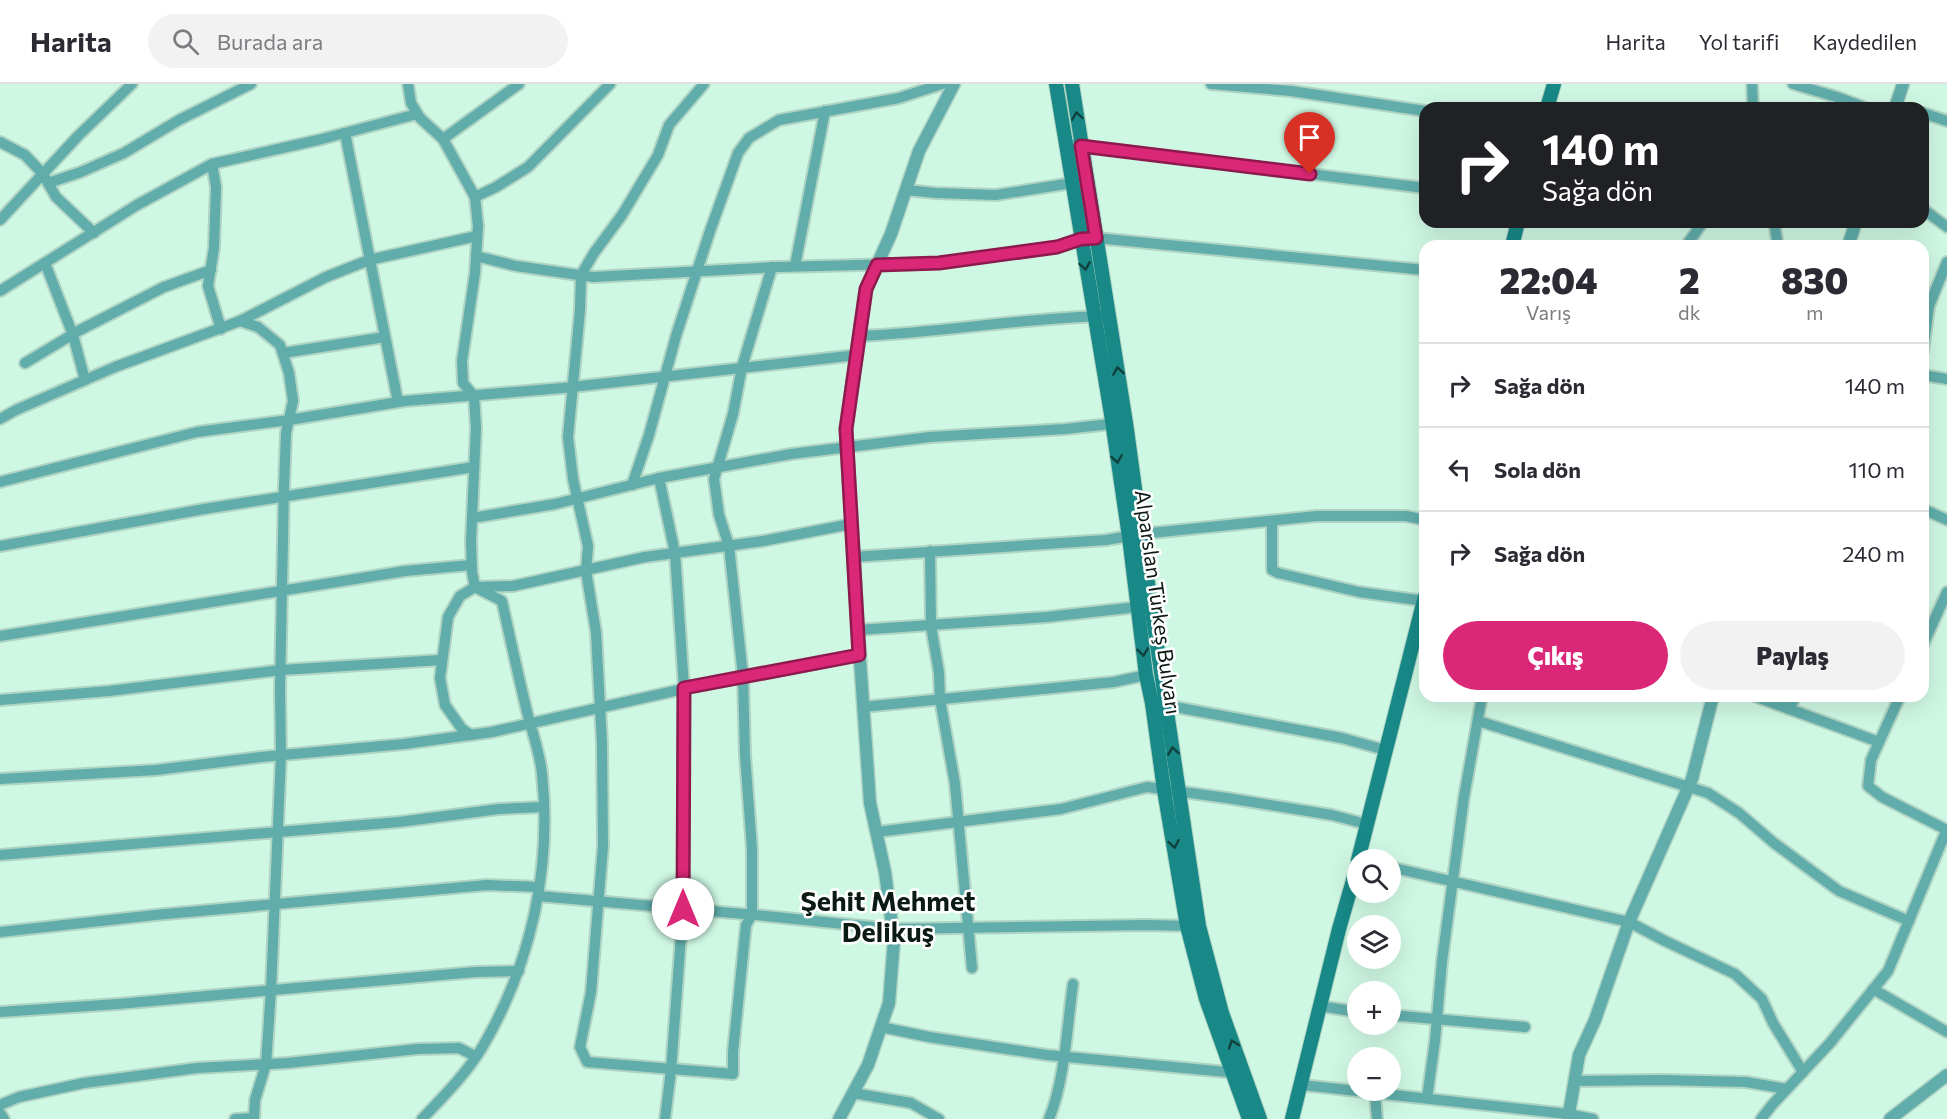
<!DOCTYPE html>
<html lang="tr">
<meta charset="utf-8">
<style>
:root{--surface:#fff;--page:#f2f2f3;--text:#2b2b33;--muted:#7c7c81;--line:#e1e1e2;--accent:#db2777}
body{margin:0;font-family:Commissioner,sans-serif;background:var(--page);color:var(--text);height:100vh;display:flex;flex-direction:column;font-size:22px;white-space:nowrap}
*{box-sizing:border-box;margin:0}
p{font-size:20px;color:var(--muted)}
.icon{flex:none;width:33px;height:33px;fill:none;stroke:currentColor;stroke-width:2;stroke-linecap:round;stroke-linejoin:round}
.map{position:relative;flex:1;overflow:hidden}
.panel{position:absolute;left:1419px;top:156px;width:510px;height:462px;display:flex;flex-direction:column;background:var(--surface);border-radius:18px;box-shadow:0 6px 24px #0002}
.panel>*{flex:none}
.guide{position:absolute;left:1419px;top:18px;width:510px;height:126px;border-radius:18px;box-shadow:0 6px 24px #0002;background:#202124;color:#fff;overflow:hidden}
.buttons{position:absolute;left:1347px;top:765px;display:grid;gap:12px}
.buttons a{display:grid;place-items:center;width:54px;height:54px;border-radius:50%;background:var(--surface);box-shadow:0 6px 24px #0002;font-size:30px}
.pin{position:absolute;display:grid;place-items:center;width:51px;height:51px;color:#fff;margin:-62px -26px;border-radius:50% 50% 50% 0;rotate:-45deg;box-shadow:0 0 6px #0007}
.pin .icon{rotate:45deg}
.me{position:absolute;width:66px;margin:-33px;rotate:0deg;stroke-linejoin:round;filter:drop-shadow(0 0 4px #0008)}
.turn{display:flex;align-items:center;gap:21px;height:126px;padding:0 24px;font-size:27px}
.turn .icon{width:78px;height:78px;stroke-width:2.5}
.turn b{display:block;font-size:42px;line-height:51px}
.eta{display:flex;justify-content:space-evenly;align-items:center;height:102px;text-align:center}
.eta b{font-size:36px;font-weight:800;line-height:42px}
.primary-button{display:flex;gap:12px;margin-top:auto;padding:12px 24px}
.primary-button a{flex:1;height:69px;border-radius:36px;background:var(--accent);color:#fff;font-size:24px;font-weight:800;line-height:69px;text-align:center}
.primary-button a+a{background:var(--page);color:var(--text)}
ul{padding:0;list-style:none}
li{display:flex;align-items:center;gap:18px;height:84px;padding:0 24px;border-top:2px solid var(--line)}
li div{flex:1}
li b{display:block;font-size:22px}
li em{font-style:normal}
header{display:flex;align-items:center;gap:36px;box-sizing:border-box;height:84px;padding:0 30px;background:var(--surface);border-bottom:2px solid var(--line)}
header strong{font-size:28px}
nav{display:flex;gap:33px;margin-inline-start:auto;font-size:21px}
.search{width:420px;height:54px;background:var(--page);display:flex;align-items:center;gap:15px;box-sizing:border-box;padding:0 21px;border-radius:33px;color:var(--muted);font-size:22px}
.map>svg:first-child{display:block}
</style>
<header>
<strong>Harita</strong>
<div class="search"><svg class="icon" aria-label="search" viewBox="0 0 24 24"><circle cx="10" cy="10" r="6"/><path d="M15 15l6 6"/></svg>Burada ara</div>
<nav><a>Harita</a><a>Yol tarifi</a><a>Kaydedilen</a></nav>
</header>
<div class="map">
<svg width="1947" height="1035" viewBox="0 0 1947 1035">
<rect width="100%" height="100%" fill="#cff8e4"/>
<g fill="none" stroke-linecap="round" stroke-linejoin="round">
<!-- minor casing -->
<g stroke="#b0d4c3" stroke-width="14">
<g id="minor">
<path d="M 408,0 L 411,19 L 420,34 L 443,55 L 475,113 L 478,142 L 475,189 L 462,277 L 463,299 L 474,312 L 476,344 L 471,457 L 472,488 L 475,503 L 502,517 C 510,554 518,591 527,628 C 532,648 540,669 542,690 C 552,784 531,880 483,962 C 467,989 443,1013 422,1035"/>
<polyline points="704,0 669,41 658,71 622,131 594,169 581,191 580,226 568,353 573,395 588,462 586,487 596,548 602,660 603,762 591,908 580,963 587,978 733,990 733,968 746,841 752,831 752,765 745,671 743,592 729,462 719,431 714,395 733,330 742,283 772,183"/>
<polyline points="1211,0 1291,7 1425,27"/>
<polyline points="1752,0 1753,24"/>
<polyline points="1793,0 1837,13 1866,24"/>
<polyline points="1923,29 1947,37"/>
<polyline points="345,49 398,318"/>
<polyline points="443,55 519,0"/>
<polyline points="0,58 25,71 43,90 56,113 94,149"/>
<polyline points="1066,60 1425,104"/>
<polyline points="212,80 216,103 214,164 208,202 221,245"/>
<polyline points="48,99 81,88 124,69 179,36 251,0"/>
<polyline points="906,106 936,109 996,111 1072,99"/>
<polyline points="475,113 496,103 528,83 610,0"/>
<polyline points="1923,125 1947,143"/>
<polyline points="0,136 78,52 132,0"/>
<polyline points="1774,138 1778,162"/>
<polyline points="1686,162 1703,138"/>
<polyline points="476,172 516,182 593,193 778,183 939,179 1057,163 1081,155 1096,154 1425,186"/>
<polyline points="45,179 73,251 85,296"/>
<polyline points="795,182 825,27"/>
<polyline points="0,207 137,121 212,80 318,56 417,30"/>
<polyline points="240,237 326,193 369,176 477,152"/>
<path d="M 859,252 C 940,249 1021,234 1102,232"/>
<polyline points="1923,267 1929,222 1947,178"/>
<polyline points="283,269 385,253"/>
<polyline points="25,279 80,246 164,203 211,186"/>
<polyline points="1923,291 1947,295"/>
<polyline points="0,335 16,326 115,283 240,237 258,243 280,261 289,289 293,317 286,349 284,403 280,605 281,671 271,906 266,980 255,1016 254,1035"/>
<polyline points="659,394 675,469 684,604 683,825 671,986 665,1035"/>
<polyline points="0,398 197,348 289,336 405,317 563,304 857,271"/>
<polyline points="632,401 649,351 676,252 710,147 738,69 749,54 779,36 899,14 942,0"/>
<polyline points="1923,425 1947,436"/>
<polyline points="472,434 555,420 659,394 791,370 930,353 1065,345 1120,339"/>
<polyline points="1272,437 1272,486 1278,489 1359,508 1424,517"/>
<polyline points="0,462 204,425 474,383"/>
<polyline points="930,467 931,542 939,589 940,615 955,700 972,884"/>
<polyline points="853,473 1106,456 1141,450 1317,432 1406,432 1425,436"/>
<polyline points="858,546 1047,533 1137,523"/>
<polyline points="0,552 405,487 471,481"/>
<polyline points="1923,561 1947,508"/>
<polyline points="1754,612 1879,658"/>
<polyline points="1900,612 1871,676 1868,702 1882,713 1947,746"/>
<polyline points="0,616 109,607 281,586 441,576"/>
<polyline points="1159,620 1342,654 1385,666"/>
<polyline points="863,623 1114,598 1146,591"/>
<polyline points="1789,625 1796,612"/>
<polyline points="1478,637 1708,709 1739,729 1774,759 1839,807 1909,837"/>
<polyline points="471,651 462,645 445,621 440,594 448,533 460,512 475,503 513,502 645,473 763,457 851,440"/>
<polyline points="0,695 156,686 261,673 404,660 492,648 692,603 859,571"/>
<polyline points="877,748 1061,725 1147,703 1227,714 1332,731 1366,740"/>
<polyline points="0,771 399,738 499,725 544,723"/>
<polyline points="1390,783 1629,838 1665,857 1735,890 1762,915 1773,939 1803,988"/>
<polyline points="538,812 766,832 892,845 1145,841 1193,842"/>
<polyline points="0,848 155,831 487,801 539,803"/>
<polyline points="1873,905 1947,948"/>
<polyline points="1319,922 1358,928"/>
<polyline points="0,928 118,920 475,888 519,887"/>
<polyline points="1390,931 1525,943"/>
<polyline points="881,943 929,953 1047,971 1237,989"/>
<polyline points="1574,997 1662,996 1746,998 1786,1005"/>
<polyline points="1302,1001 1568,1030 1593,1035"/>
<polyline points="853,1009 911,1019 939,1035"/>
<polyline points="1375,1009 1377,1035"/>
<polyline points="1427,1014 1435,957 1442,877 1464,713 1482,612"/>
<polyline points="0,1021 19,1013 84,999 197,984 288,979 417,965 459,964 475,972"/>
<polyline points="0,1029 4,1035"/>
<polyline points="235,1035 254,1034"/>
<path d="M 1049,1035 C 1065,996 1067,942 1073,900"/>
<polyline points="1761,1035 1772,1021 1830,959 1888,887 1947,745"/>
</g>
</g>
<!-- tertiary casing -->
<g stroke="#b0d4c3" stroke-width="15">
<g id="tertiary">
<polyline points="1895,24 1903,0"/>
<polyline points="1848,162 1856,138"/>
<polyline points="839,1035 868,981 889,919 894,856 885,788 870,719 857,532 846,345 866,205 891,150 919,67 954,0"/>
<polyline points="1568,1035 1579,971 1595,936 1629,838 1692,695 1713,612"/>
<polyline points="1890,1035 1947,991"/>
</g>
</g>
<!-- secondary casing -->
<g stroke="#b0d4c3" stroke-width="16">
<g id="secondary">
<polyline points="1056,0 1111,330 1129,453 1146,591 1152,619 1164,706 1187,842 1206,915 1249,1035"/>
<polyline points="1072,0 1126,339 1151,521 1199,842 1222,929 1260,1035"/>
<polyline points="1547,24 1554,0"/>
<polyline points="1512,162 1518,138"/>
<polyline points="1358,776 1425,512"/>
<polyline points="1292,1035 1339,845 1358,779"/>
</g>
</g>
<!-- minor -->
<use href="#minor" stroke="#60adab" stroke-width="10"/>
<!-- tertiary -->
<use href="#tertiary" stroke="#60adab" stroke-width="12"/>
<!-- secondary -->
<use href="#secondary" stroke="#188987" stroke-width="14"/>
</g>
<!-- one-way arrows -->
<defs><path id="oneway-chevron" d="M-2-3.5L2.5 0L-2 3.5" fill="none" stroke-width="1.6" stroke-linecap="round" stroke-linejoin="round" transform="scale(1.5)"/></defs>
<g stroke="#10413c">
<use href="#oneway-chevron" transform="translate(1077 32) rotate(-98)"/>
<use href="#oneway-chevron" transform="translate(1085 182) rotate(81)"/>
<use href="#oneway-chevron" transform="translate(1118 287) rotate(-99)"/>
<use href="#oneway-chevron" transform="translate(1117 375) rotate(81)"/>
<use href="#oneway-chevron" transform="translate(1143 568) rotate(83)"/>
<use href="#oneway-chevron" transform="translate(1173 667) rotate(-98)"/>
<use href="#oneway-chevron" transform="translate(1174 760) rotate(80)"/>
<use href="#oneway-chevron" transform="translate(1233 960) rotate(-109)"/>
</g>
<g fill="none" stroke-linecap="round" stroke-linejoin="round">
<!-- route casing -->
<g stroke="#8e194d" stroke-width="15">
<polyline id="route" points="683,825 684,604 859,571 846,345 866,205 877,181 939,179 1057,163 1081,155 1096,154 1081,62 1310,90"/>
</g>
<!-- route -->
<use href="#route" stroke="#db2777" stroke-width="10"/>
</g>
<g text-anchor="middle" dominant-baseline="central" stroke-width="5" stroke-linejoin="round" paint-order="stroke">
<!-- street labels -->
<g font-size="21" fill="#0b1a13" stroke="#fff">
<text transform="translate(1159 518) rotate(82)">Alparslan Türkeş Bulvarı</text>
</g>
<!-- district labels -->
<g font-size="27" font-weight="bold" fill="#0b1a13" stroke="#fff">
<text x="888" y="816">Şehit Mehmet<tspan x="888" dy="31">Delikuş</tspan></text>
</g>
</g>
</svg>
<div class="buttons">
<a><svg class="icon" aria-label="search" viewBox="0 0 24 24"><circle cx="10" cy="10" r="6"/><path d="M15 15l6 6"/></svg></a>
<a><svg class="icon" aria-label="layers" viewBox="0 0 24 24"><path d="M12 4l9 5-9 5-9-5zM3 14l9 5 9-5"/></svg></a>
<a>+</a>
<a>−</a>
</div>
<div class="pin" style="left:1310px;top:90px;background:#d93025"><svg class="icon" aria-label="arrive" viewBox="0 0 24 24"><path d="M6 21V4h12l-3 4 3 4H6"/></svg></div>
<svg class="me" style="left:683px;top:825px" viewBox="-20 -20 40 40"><circle r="19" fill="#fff"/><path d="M0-13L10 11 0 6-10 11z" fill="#db2777"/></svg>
<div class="guide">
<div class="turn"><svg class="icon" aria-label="right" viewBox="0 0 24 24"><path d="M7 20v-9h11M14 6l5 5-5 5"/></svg><div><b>140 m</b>Sağa dön</div></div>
</div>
<section class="panel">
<div class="eta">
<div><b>22:04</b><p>Varış</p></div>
<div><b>2</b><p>dk</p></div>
<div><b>830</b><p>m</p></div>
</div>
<ul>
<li><svg class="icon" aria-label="right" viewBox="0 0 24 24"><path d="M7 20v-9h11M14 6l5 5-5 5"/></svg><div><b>Sağa dön</b></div><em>140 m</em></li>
<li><svg class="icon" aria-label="left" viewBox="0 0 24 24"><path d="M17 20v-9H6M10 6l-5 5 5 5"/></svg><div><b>Sola dön</b></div><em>110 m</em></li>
<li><svg class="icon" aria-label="right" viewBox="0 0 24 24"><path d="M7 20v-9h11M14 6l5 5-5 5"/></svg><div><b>Sağa dön</b></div><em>240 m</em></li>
</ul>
<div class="primary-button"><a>Çıkış</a><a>Paylaş</a></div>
</section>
</div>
